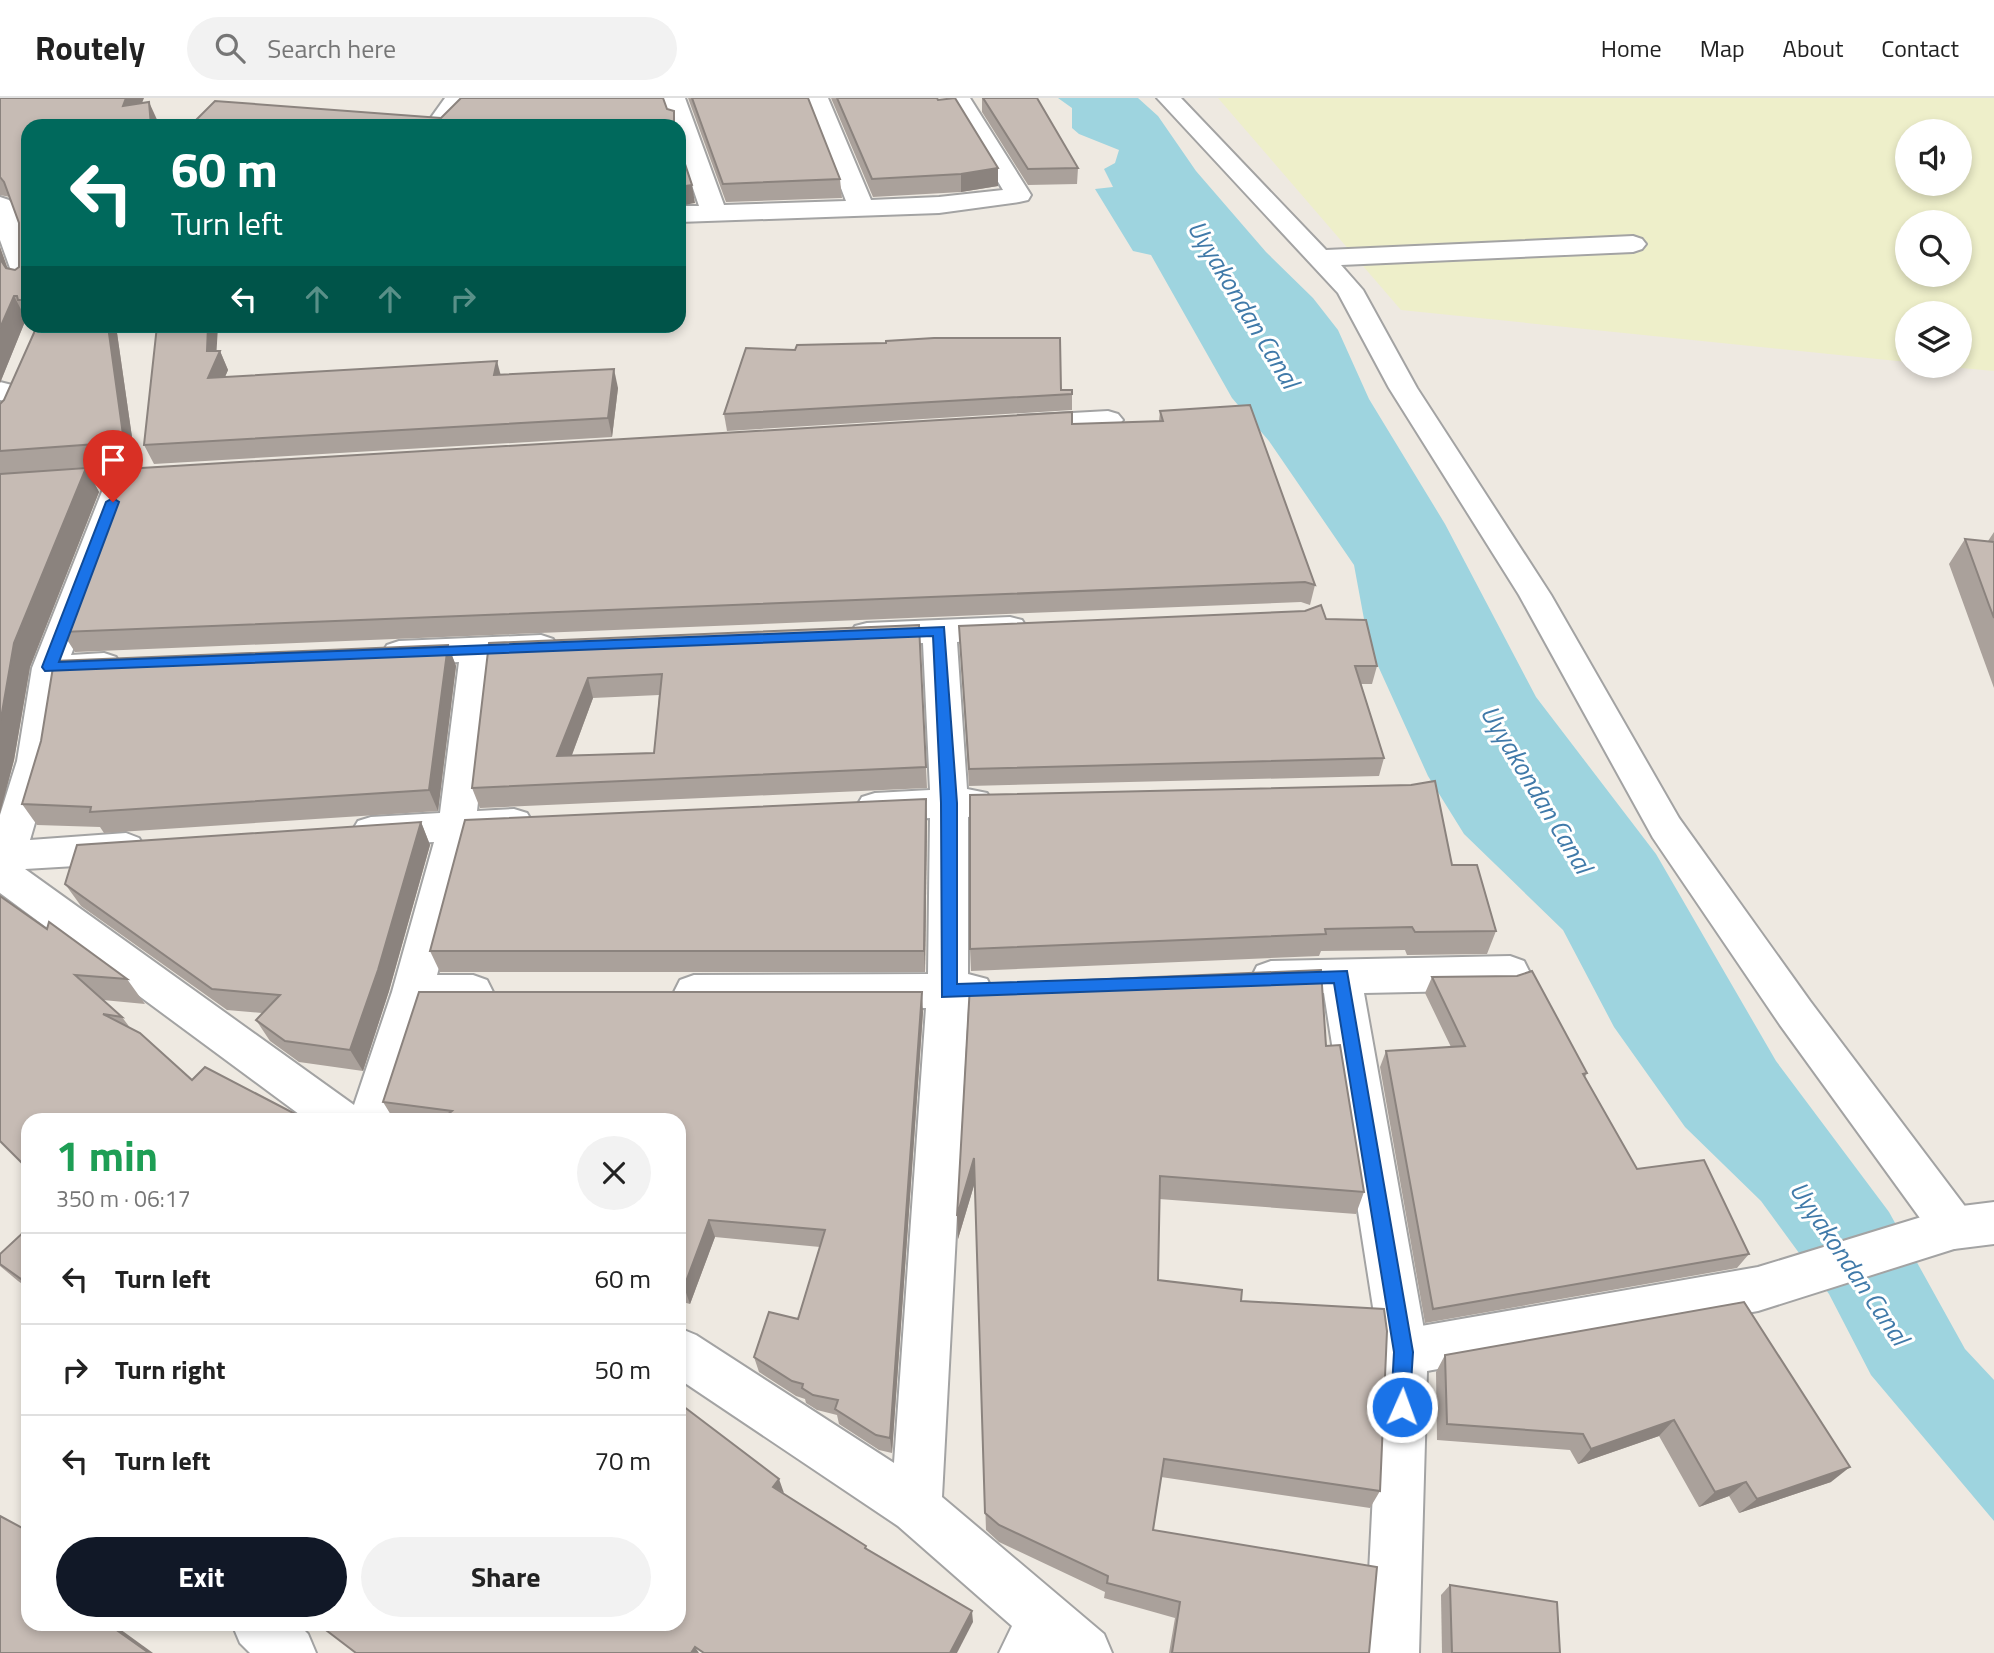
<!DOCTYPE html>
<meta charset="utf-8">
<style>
:root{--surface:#fff;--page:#f2f2f2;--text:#222;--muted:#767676;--line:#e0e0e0;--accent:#111827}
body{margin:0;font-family:"Titillium Web",sans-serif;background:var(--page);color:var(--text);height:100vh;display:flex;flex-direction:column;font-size:26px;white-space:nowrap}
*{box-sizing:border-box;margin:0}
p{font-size:23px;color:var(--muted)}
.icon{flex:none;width:38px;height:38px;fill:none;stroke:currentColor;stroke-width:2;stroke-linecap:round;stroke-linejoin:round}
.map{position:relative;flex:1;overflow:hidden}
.sheet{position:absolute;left:21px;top:1015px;width:665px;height:518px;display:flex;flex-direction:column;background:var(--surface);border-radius:21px;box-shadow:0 4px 10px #0003}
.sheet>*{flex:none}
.top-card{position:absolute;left:21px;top:21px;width:665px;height:214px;border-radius:21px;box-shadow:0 4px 10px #0003;background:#00695c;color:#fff;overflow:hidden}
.tools{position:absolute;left:1895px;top:21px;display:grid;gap:14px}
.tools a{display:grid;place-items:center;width:77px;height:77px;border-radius:50%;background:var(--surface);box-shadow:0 4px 10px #0003;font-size:35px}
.pin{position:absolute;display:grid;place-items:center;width:60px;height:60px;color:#fff;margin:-72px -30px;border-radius:50% 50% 50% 0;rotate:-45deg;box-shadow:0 0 7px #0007}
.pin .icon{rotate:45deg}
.me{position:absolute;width:77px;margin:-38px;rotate:2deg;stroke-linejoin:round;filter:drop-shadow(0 0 5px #0008)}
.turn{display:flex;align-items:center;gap:24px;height:147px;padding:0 35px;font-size:32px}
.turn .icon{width:91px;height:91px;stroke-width:2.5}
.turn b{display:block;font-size:49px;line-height:60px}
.lanes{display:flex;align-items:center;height:66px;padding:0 35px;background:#0003;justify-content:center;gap:35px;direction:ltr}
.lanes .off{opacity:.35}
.round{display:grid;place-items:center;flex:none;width:74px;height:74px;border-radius:37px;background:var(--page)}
.head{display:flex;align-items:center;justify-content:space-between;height:119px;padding:0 35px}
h1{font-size:42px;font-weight:700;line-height:52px;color:#1e9e55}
.button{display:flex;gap:14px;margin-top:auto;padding:14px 35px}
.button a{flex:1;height:80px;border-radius:42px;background:var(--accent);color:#fff;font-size:28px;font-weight:700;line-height:80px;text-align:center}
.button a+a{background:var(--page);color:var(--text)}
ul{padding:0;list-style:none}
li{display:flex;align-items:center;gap:21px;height:91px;padding:0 35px;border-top:2px solid var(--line)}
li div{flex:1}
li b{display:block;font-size:26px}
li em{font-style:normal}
header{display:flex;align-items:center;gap:42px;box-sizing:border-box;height:98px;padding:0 35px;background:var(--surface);border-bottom:2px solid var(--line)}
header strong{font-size:33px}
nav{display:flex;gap:38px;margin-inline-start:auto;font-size:24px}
.search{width:490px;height:63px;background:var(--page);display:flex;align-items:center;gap:18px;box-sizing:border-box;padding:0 24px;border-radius:38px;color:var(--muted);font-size:26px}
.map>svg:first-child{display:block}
</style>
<header>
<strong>Routely</strong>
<div class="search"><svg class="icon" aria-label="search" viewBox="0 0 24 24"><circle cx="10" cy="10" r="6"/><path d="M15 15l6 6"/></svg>Search here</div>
<nav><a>Home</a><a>Map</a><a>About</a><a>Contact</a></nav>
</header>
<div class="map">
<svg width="1994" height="1555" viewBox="0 0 1994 1555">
<rect width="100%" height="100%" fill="#eee9e1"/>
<!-- farmland -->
<path fill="#eeefca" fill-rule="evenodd" d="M 1218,0 L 1994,0 L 1994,273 L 1940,268 L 1960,268 L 1960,215 L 1908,215 L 1907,264 L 1401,212 ZM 1908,33 L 1960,33 L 1960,86 L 1908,86 ZM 1908,124 L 1960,124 L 1960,177 L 1908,177 Z"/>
<!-- water -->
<polygon fill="#9ed4df" points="1058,0 1138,0 1158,18 1196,73 1266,154 1313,200 1338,232 1369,301 1445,426 1536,599 1656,756 1776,963 1889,1114 1965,1251 1994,1282 1994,1423 1871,1277 1829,1196 1761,1103 1685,1029 1614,929 1563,832 1464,736 1428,678 1369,548 1354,467 1269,343 1232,300 1151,157 1133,153 1095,91 1113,89 1104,71 1115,65 1119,52 1079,36 1072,30 1072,10"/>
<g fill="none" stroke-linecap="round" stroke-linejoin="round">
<!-- minor casing -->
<g stroke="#a3a3a3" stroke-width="4">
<g id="minor">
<polygon points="445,0 468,0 449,28 425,28"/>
<polygon points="663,0 685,0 724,107 846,103 806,0 828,0 871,102 939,99 1003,92 948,0 970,0 1031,97 1028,102 1019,104 939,115 679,124 679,108 699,108 679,49 679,28 672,28"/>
<polygon points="1157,0 1181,0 1326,152 1633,138 1642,141 1646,146 1642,151 1633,154 1341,167 1363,192 1417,290 1551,497 1679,720 1810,903 1970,1115 1977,1130 1970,1145 1954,1151 1938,1145 1780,927 1653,740 1519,497 1389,290 1338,195"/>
<polygon points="0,99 9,102 13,107 28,148 28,192 19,190 15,184 0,142"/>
<polygon points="0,284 24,290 28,296 24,302 14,305 0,302"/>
<polygon points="1108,313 1118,316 1123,322 1118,328 1019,336 1009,333 1004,327 1009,321 1019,318"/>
<polygon points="122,372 133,374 137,381 71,557 104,555 116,559 121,567 116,575 65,581 53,663 30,742 126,735 139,740 145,750 139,760 126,765 25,771 354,1007 392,894 434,744 371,747 358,743 352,733 358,723 371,719 440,715 459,564 399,567 387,563 382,555 387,547 399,543 541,537 553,541 558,549 553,557 494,563 477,713 514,711 527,715 533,725 527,735 514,739 472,742 437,877 473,877 487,882 493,894 487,906 473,911 427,911 392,1022 307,1022 0,795 0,717 17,663 32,570 107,381 111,374"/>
<polygon points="1010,519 1022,522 1027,530 1022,538 957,544 967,691 987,695 993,705 987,715 968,719 968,876 987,881 993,893 987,905 968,910 942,1399 1104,1536 1112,1555 999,1555 1012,1528 898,1428 679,1281 679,1230 696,1237 894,1365 926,910 694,911 680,906 674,894 680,882 694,877 928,876 930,720 875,723 862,719 856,709 862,699 875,695 930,692 923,545 867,547 855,544 850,536 855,528 867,525"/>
<polygon points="1510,858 1524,863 1530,875 1524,887 1510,892 1364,895 1428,1254 1421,1270 1404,1277 1387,1270 1380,1254 1324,895 1271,897 1257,892 1251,880 1257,868 1271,863"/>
<polygon points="232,1526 298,1526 308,1536 316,1555 250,1555 240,1545"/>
</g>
</g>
<!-- tertiary casing -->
<g stroke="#a3a3a3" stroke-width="4">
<polygon id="tertiary" points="1994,1104 1994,1146 1954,1151 1758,1213 1427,1273 1419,1555 1365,1555 1380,1254 1387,1238 1404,1231 1758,1169 1954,1109"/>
</g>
<!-- minor -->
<use href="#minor" fill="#fff" fill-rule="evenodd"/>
<!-- tertiary -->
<use href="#tertiary" fill="#fff" fill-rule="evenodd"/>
</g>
<!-- wall -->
<g fill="#aaa19b" fill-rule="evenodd">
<polygon points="0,0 142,5 159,26 159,28 28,28 28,221 26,221 0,285 0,149 7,170 15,172 19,169 19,125 10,99 0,97"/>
<polygon points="688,0 808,0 840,81 842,100 726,104"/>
<polygon points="831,0 937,0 998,88 961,94 873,99"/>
<polygon points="982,0 1037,0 1078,70 1077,86 1028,87 982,14"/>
<polygon points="37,228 116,228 136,367 87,371 99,394 30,569 14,662 0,715 0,306 4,302"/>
<polygon points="216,253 220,253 228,272 225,279 501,277 618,290 612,339 154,366 144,347"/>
<polygon points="1061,292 1072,292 1072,312 727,333 724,316"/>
<polygon points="1160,313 1315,487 1310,507 1301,504 75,554 62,534 1072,326 1159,323"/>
<polygon points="1994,434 1994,590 1949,466 1965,441 1988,443"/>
<polygon points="1326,521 1377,568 1372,586 1361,586 1384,660 1379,678 969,688 959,528"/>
<path d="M 919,527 L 927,690 L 480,710 L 472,690 L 489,545 ZM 659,597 L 654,655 L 572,657 L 593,600 Z"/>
<polygon points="448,547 456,568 438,713 104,735 100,729 37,727 22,706"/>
<polygon points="926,701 927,723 925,874 440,874 430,853"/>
<polygon points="421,724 430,747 389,893 363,973 299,964 270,943 256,922 262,915 227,912 81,808 65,786"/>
<polygon points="1452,767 1496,833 1487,856 1407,857 1405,852 1321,853 1319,858 971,873 970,851"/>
<polygon points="47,831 127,881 145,906 103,902 122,919 131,931 192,982 303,1020 305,1022 28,1022"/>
<polygon points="1432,879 1587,975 1585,979 1637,1071 1749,1156 1737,1170 1425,1225 1380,969 1386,953 1451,949 1425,895"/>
<polygon points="970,887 1326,948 1364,1094 1356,1116 1159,1101 1158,1182 1241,1203 1380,1393 1370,1410 1161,1379 1153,1432 1369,1555 1169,1555 1175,1520 1104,1500 1105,1494 999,1444 986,1432 975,1084 958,1141 957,1118"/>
<polygon points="923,914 892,1355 879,1352 839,1326 837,1317 817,1312 806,1305 805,1301 796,1298 759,1274 754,1259 798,1221 820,1149 715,1139 690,1206 679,1203 679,1022 394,1022 383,1004"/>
<polygon points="28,1130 28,1190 18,1183 0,1168 0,1156"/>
<polygon points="1744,1204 1831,1384 1739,1415 1729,1398 1699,1409 1659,1338 1578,1366 1570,1352 1437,1342 1436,1274 1445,1257"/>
<polygon points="1450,1487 1560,1555 1442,1555 1441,1497"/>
</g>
<!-- shaded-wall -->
<g fill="#8b837e">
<polygon points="126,0 144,0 133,28 123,8"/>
<polygon points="149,4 159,26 159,28 151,28"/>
<polygon points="998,70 998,88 961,94 961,76"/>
<polygon points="692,87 695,105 679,108 679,89"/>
<polygon points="0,149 13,185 0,161"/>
<polygon points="14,198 26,221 0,285 0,230"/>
<polygon points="108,228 116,228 136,367 124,344"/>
<polygon points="208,228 218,228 216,262 220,253 228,272 216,299 208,280 207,253"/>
<polygon points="497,263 502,282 494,277"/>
<polygon points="614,271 618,290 612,339 608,320"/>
<polygon points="86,370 99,394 30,569 14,662 0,715 0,626 14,545"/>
<polygon points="448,547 456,568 438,713 429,692"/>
<polygon points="588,580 593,600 564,678 557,658"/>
<polygon points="926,701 927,723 925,874 924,853"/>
<polygon points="421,724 430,747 389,893 363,973 350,952"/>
<polygon points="922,894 923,914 892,1355 890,1340"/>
<polygon points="974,1060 975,1084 958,1141 957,1118"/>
<polygon points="709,1122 715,1139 690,1206 684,1189"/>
<polygon points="1674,1322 1659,1338 1578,1366 1591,1351"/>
<polygon points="1850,1369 1831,1384 1739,1415 1757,1401"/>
<polygon points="779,1381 784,1395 773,1389"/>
<polygon points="1746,1384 1729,1398 1699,1409 1715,1394"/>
<polygon points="972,1513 973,1524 957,1555 950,1555"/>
<polygon points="108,1526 113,1526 153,1555 149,1555"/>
<polygon points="695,1549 699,1555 691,1555"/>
</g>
<!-- building -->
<g fill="#c6bbb4" stroke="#8b837e" stroke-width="2" fill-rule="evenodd">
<polygon points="0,0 126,0 123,8 149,4 151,28 28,28 28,202 18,202 17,198 14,198 0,230 0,161 6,170 15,172 19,169 19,125 4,84 0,79"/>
<polygon points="461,0 663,0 667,11 674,13 674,28 190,28 215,3 441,20"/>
<polygon points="692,0 808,0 840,81 723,86"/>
<polygon points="837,0 937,0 938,2 955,0 998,70 961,76 872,81"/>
<polygon points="983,0 1037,0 1078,70 1028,71"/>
<polygon points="679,48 692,87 679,89"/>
<polygon points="37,228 108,228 124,344 0,353 0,306 4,302"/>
<polygon points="157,228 208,228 207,253 220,253 208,280 497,263 494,277 614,271 608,320 144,347"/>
<polygon points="934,240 1060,240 1061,292 1072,292 1072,296 724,316 746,250 795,252 797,247 886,245 886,243"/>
<polygon points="1250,307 1315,487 1305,484 62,534 125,371 1072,314 1072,326 1163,323 1160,313"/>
<polygon points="86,370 14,545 0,626 0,376"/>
<polygon points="1965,441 1994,444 1994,520 1989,507"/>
<polygon points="1321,507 1326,521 1366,522 1377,568 1355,568 1384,660 969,671 959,528 1305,513"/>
<path d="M 919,527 L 926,669 L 472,690 L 489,545 ZM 662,576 L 654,655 L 557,658 L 588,580 Z"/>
<polygon points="448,547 429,692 90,714 91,709 22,706 41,643 54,563"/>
<polygon points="1435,683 1452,767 1477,767 1496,833 1415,834 1412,829 1325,831 1326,836 970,851 970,697 1411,687"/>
<polygon points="926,701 924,853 430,853 465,722"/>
<polygon points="421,724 378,872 350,952 285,943 256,922 280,897 212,891 65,786 77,747"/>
<polygon points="0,798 47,831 49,824 127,881 75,877 122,919 103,916 140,935 192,982 205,969 303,1020 301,1022 28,1022 28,1071 0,1043"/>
<polygon points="1321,872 1326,948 1340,947 1364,1094 1160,1078 1158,1182 1242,1192 1241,1203 1384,1211 1387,1233 1380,1393 1164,1361 1153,1432 1377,1469 1369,1555 1172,1555 1180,1504 1107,1485 1108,1478 999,1427 985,1415 974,1060 957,1118 970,887"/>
<polygon points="1532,873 1587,975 1583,976 1637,1071 1704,1062 1749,1156 1433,1211 1386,953 1465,948 1432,879 1517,878"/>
<polygon points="419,894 922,894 890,1340 876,1337 835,1311 838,1302 813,1297 802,1290 803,1286 792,1283 754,1259 769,1214 798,1221 825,1132 709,1122 684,1189 679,1188 679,1022 441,1022 452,1013 383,1004"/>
<polygon points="28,1130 28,1186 0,1166 0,1156"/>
<polygon points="1744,1204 1850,1369 1757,1401 1746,1384 1715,1394 1674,1322 1591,1351 1583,1336 1447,1326 1445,1257"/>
<polygon points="679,1305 779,1381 773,1389 866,1448 865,1450 972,1513 950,1555 704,1555 695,1549 691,1555 356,1555 318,1526 679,1526"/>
<polygon points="0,1418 28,1433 28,1526 108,1526 149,1555 0,1555"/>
<polygon points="1450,1487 1557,1504 1560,1555 1452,1555"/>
</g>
<!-- route -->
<polygon fill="#1a73e8" stroke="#114b97" stroke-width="2" points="113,400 119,404 59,564 944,529 957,705 957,886 1347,873 1413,1254 1409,1316 1402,1319 1394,1316 1391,1309 1394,1254 1334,885 942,899 941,705 933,538 45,573 42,569 106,404"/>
<g text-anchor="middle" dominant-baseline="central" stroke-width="6" stroke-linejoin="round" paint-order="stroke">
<!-- water labels -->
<g font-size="26" font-style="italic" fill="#407aa9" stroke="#fff">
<text transform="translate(1244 206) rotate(59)">Uyyakondan Canal</text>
<text transform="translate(1537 691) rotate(59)">Uyyakondan Canal</text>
<text transform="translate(1850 1165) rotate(56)">Uyyakondan Canal</text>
</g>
</g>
</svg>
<div class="tools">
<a><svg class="icon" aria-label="sound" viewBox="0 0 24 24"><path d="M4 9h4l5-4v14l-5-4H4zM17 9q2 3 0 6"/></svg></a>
<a><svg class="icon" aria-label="search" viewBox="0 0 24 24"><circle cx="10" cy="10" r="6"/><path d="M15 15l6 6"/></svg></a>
<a><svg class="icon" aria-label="layers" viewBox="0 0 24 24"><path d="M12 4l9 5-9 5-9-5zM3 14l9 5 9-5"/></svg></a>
</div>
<div class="pin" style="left:113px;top:404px;background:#d93025"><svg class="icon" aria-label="arrive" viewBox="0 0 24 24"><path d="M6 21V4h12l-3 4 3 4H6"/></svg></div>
<svg class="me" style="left:1402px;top:1309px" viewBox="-20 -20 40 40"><circle r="17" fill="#1a73e8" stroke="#fff" stroke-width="3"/><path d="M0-11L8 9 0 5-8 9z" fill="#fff"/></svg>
<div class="top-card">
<div class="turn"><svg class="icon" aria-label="left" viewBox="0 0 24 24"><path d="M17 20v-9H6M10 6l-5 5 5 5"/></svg><div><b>60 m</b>Turn left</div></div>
<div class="lanes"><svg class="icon" aria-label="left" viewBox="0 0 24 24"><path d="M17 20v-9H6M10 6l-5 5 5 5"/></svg><svg class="icon off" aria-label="ahead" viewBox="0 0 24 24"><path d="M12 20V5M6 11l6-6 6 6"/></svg><svg class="icon off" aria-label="ahead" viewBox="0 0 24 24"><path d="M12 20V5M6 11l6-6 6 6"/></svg><svg class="icon off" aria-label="right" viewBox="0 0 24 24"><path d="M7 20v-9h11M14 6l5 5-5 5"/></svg></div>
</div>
<section class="sheet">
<div class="head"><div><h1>1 min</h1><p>350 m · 06:17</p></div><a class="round"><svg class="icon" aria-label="close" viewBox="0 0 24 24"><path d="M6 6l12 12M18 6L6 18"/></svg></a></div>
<ul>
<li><svg class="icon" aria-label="left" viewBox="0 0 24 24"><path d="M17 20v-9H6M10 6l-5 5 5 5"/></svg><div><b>Turn left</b></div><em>60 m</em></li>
<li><svg class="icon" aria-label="right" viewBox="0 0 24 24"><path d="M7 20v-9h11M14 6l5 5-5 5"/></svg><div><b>Turn right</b></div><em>50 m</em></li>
<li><svg class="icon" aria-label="left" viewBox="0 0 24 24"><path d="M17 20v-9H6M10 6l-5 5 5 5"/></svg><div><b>Turn left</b></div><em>70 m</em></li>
</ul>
<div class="button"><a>Exit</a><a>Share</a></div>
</section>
</div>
